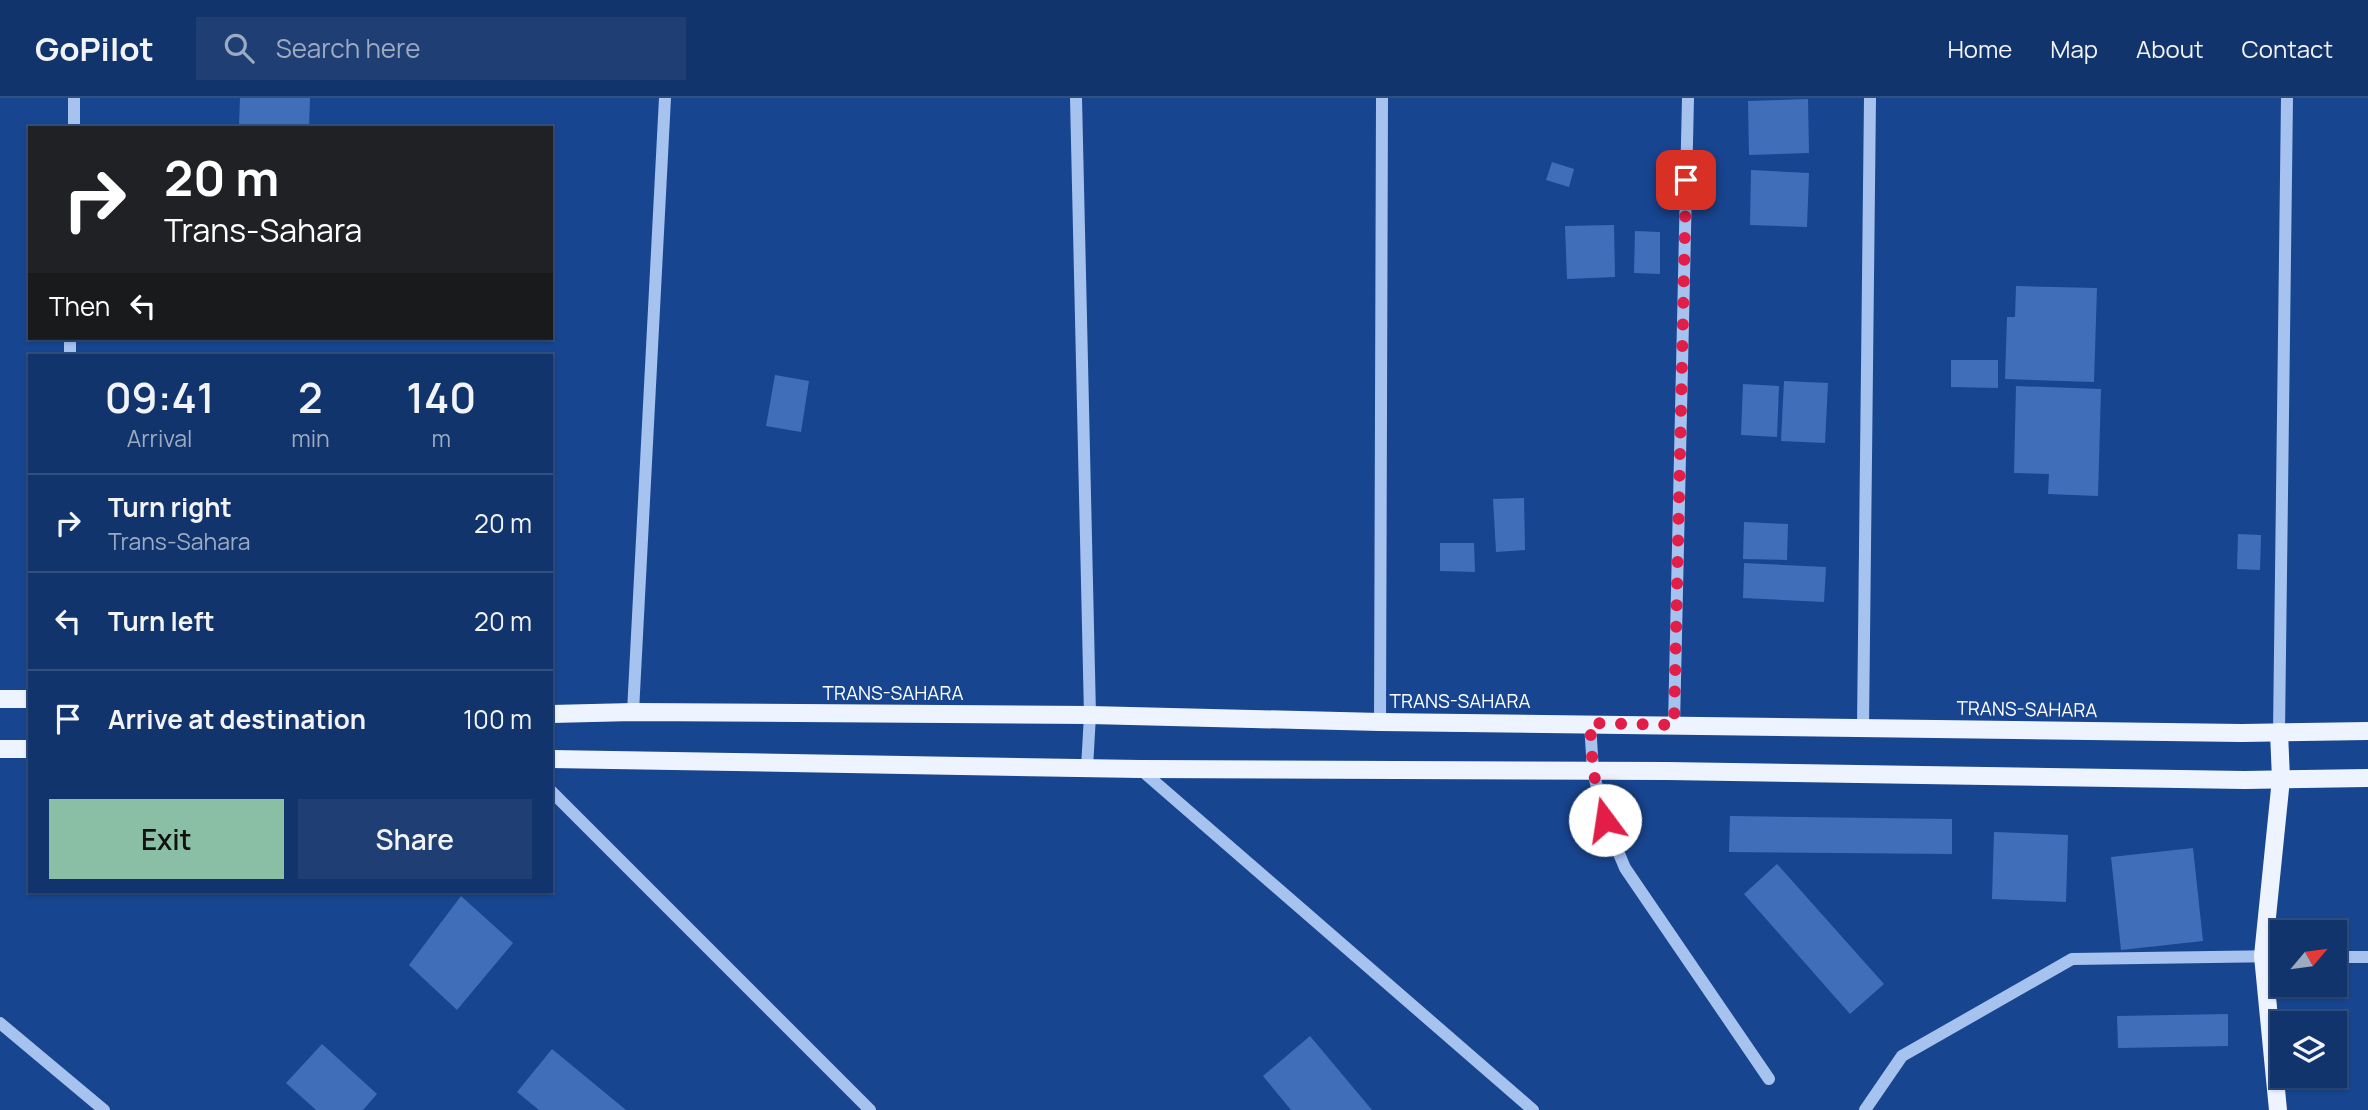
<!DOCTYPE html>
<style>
:root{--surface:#12346c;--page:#1f3f74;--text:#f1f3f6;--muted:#9caac2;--line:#314f7f;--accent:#8abfa5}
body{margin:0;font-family:Manrope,sans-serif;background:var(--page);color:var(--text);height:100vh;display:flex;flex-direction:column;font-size:26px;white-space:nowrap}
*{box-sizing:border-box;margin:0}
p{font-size:23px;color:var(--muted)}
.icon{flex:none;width:38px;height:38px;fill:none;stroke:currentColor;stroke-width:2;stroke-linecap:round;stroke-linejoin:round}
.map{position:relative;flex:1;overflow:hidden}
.drawer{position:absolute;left:28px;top:256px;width:525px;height:539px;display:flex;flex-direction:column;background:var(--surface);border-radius:0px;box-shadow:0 2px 5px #0004,0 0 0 2px var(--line)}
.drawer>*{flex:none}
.banner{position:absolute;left:28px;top:28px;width:525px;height:214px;border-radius:0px;box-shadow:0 2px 5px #0004,0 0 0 2px var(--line);background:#202124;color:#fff;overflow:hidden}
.needle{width:46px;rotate:61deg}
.tools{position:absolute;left:2270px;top:822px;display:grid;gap:14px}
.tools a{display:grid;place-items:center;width:77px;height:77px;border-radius:0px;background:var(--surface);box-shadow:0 2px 5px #0004,0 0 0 2px var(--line);font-size:35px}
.pin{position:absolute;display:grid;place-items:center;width:60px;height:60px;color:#fff;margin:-30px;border-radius:14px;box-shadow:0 4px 10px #0006}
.me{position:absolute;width:77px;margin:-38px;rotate:346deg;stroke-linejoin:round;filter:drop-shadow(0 0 5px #0008)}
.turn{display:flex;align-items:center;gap:24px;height:147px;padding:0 21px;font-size:32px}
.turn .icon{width:91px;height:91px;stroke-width:2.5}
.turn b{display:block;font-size:49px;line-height:60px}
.then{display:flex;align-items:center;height:66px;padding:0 21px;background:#0003;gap:14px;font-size:26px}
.eta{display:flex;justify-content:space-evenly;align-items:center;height:119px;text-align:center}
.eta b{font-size:42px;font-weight:600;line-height:49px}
.cta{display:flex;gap:14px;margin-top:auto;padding:14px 21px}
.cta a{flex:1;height:80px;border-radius:0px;background:var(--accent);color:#111;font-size:28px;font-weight:600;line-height:80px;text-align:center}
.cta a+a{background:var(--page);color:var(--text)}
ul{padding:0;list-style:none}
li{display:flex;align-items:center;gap:21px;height:98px;padding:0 21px;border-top:2px solid var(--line)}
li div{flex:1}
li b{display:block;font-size:26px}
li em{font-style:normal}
header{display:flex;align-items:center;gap:42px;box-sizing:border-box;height:98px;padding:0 35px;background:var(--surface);border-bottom:2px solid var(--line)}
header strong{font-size:33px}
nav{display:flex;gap:38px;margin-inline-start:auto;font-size:24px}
.search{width:490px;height:63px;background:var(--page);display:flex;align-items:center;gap:18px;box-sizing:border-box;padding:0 24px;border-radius:0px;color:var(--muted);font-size:26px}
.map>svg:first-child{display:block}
</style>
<header>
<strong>GoPilot</strong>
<div class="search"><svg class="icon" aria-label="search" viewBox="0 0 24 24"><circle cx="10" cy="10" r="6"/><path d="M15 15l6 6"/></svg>Search here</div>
<nav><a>Home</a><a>Map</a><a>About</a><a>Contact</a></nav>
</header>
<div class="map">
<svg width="2368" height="1012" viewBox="0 0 2368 1012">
<rect width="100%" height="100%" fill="#184590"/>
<!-- building -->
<g fill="#416eb9">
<polygon points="240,0 310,0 309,30 239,27"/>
<polygon points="1808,1 1809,55 1749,57 1748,3"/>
<polygon points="1552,64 1574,71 1569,89 1546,82"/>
<polygon points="1751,72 1809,75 1807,129 1750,127"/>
<polygon points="1614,127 1615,179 1567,181 1565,128"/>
<polygon points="1635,133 1660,134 1660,176 1634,175"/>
<polygon points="2016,188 2097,190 2094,284 2005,281 2007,219 2015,219"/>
<polygon points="1951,262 1998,262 1998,290 1951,289"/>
<polygon points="775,277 809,283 801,334 766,328"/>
<polygon points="1784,283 1828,285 1825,345 1781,343"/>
<polygon points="1743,286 1779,288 1777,339 1741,337"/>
<polygon points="2016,288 2101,291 2098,398 2048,396 2049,376 2014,375"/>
<polygon points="1524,400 1525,452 1496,454 1493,401"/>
<polygon points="1744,424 1788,426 1787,462 1743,461"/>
<polygon points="2238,436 2261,437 2260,472 2237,471"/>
<polygon points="1440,445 1474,445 1475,474 1440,473"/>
<polygon points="1744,465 1826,469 1824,504 1743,500"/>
<polygon points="1730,718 1952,721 1952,756 1729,754"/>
<polygon points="1994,734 2068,737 2066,804 1992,801"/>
<polygon points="2193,750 2203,843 2121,852 2111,759"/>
<polygon points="1777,766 1884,886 1850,916 1744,796"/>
<polygon points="461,798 513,845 457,912 409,867"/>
<polygon points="2228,916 2228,948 2118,950 2117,918"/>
<polygon points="1310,938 1372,1012 1291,1012 1263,978"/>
<polygon points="322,946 377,996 363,1012 316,1012 286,985"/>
<polygon points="552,951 626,1012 539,1012 517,994"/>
</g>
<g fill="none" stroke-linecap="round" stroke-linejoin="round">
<!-- minor -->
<g stroke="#a6c2ef" stroke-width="12">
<polyline points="1076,0 1090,617 1087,670"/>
<polyline points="74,30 74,0"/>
<polyline points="70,257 70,240"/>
<polyline points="633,614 665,0"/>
<polyline points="1380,624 1382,0"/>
<polyline points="1590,625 1593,673 1605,722 1625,770 1769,981"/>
<polyline points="1674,627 1688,0"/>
<polyline points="1863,630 1870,0"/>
<polyline points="2279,634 2287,0"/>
<polyline points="1140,671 1533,1012"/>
<polyline points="551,693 870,1012"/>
<polyline points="2334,859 2368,859"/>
<polyline points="0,925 104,1012"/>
<polyline points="1865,1012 1902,958 2072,861 2282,858"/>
</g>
<!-- major -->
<g stroke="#eef4ff" stroke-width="18">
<polyline points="0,601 30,601"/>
<polyline points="551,616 633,614 1090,617 1380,624 2242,635 2368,633"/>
<polyline points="0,651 30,651"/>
<polyline points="551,661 1140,671 1667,673 2245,682 2368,680"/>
<polyline points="2278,1012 2263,858 2281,681 2279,634"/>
</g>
</g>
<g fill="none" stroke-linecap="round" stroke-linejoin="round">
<!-- route -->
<polyline stroke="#e11d48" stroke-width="12" stroke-dasharray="0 21.6" points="1605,722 1593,673 1590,625 1674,627 1686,82"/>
</g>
<g text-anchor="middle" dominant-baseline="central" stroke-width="7" stroke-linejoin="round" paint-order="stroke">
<!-- street labels -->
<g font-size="19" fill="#fff" stroke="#184590">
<text x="893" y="595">TRANS-SAHARA</text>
<text x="1460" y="603">TRANS-SAHARA</text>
<text transform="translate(2027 611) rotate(1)">TRANS-SAHARA</text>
</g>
</g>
</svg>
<div class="tools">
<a><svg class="needle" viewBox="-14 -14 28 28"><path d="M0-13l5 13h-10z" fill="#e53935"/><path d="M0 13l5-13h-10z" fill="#9caac2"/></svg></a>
<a><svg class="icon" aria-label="layers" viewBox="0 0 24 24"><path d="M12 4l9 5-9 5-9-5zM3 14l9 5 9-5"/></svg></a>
</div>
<div class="pin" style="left:1686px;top:82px;background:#d93025"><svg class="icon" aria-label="arrive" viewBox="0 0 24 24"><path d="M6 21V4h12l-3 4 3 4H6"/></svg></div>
<svg class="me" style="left:1605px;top:722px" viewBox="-20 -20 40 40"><circle r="19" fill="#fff"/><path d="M0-13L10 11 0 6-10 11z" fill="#e11d48"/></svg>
<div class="banner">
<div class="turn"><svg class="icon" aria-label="right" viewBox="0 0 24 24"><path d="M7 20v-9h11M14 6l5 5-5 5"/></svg><div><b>20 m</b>Trans-Sahara</div></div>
<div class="then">Then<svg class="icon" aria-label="left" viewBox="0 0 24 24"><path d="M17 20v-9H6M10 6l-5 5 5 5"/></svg></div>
</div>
<section class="drawer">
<div class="eta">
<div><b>09:41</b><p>Arrival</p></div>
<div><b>2</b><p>min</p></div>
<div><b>140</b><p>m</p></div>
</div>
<ul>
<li><svg class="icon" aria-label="right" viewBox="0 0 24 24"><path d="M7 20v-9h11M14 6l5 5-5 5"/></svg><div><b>Turn right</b><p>Trans-Sahara</p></div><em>20 m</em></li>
<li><svg class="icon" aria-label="left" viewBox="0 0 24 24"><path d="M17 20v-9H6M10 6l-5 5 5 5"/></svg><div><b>Turn left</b></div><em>20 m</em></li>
<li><svg class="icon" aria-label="arrive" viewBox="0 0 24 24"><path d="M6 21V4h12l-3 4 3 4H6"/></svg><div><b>Arrive at destination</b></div><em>100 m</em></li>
</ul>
<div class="cta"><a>Exit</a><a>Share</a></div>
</section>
</div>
